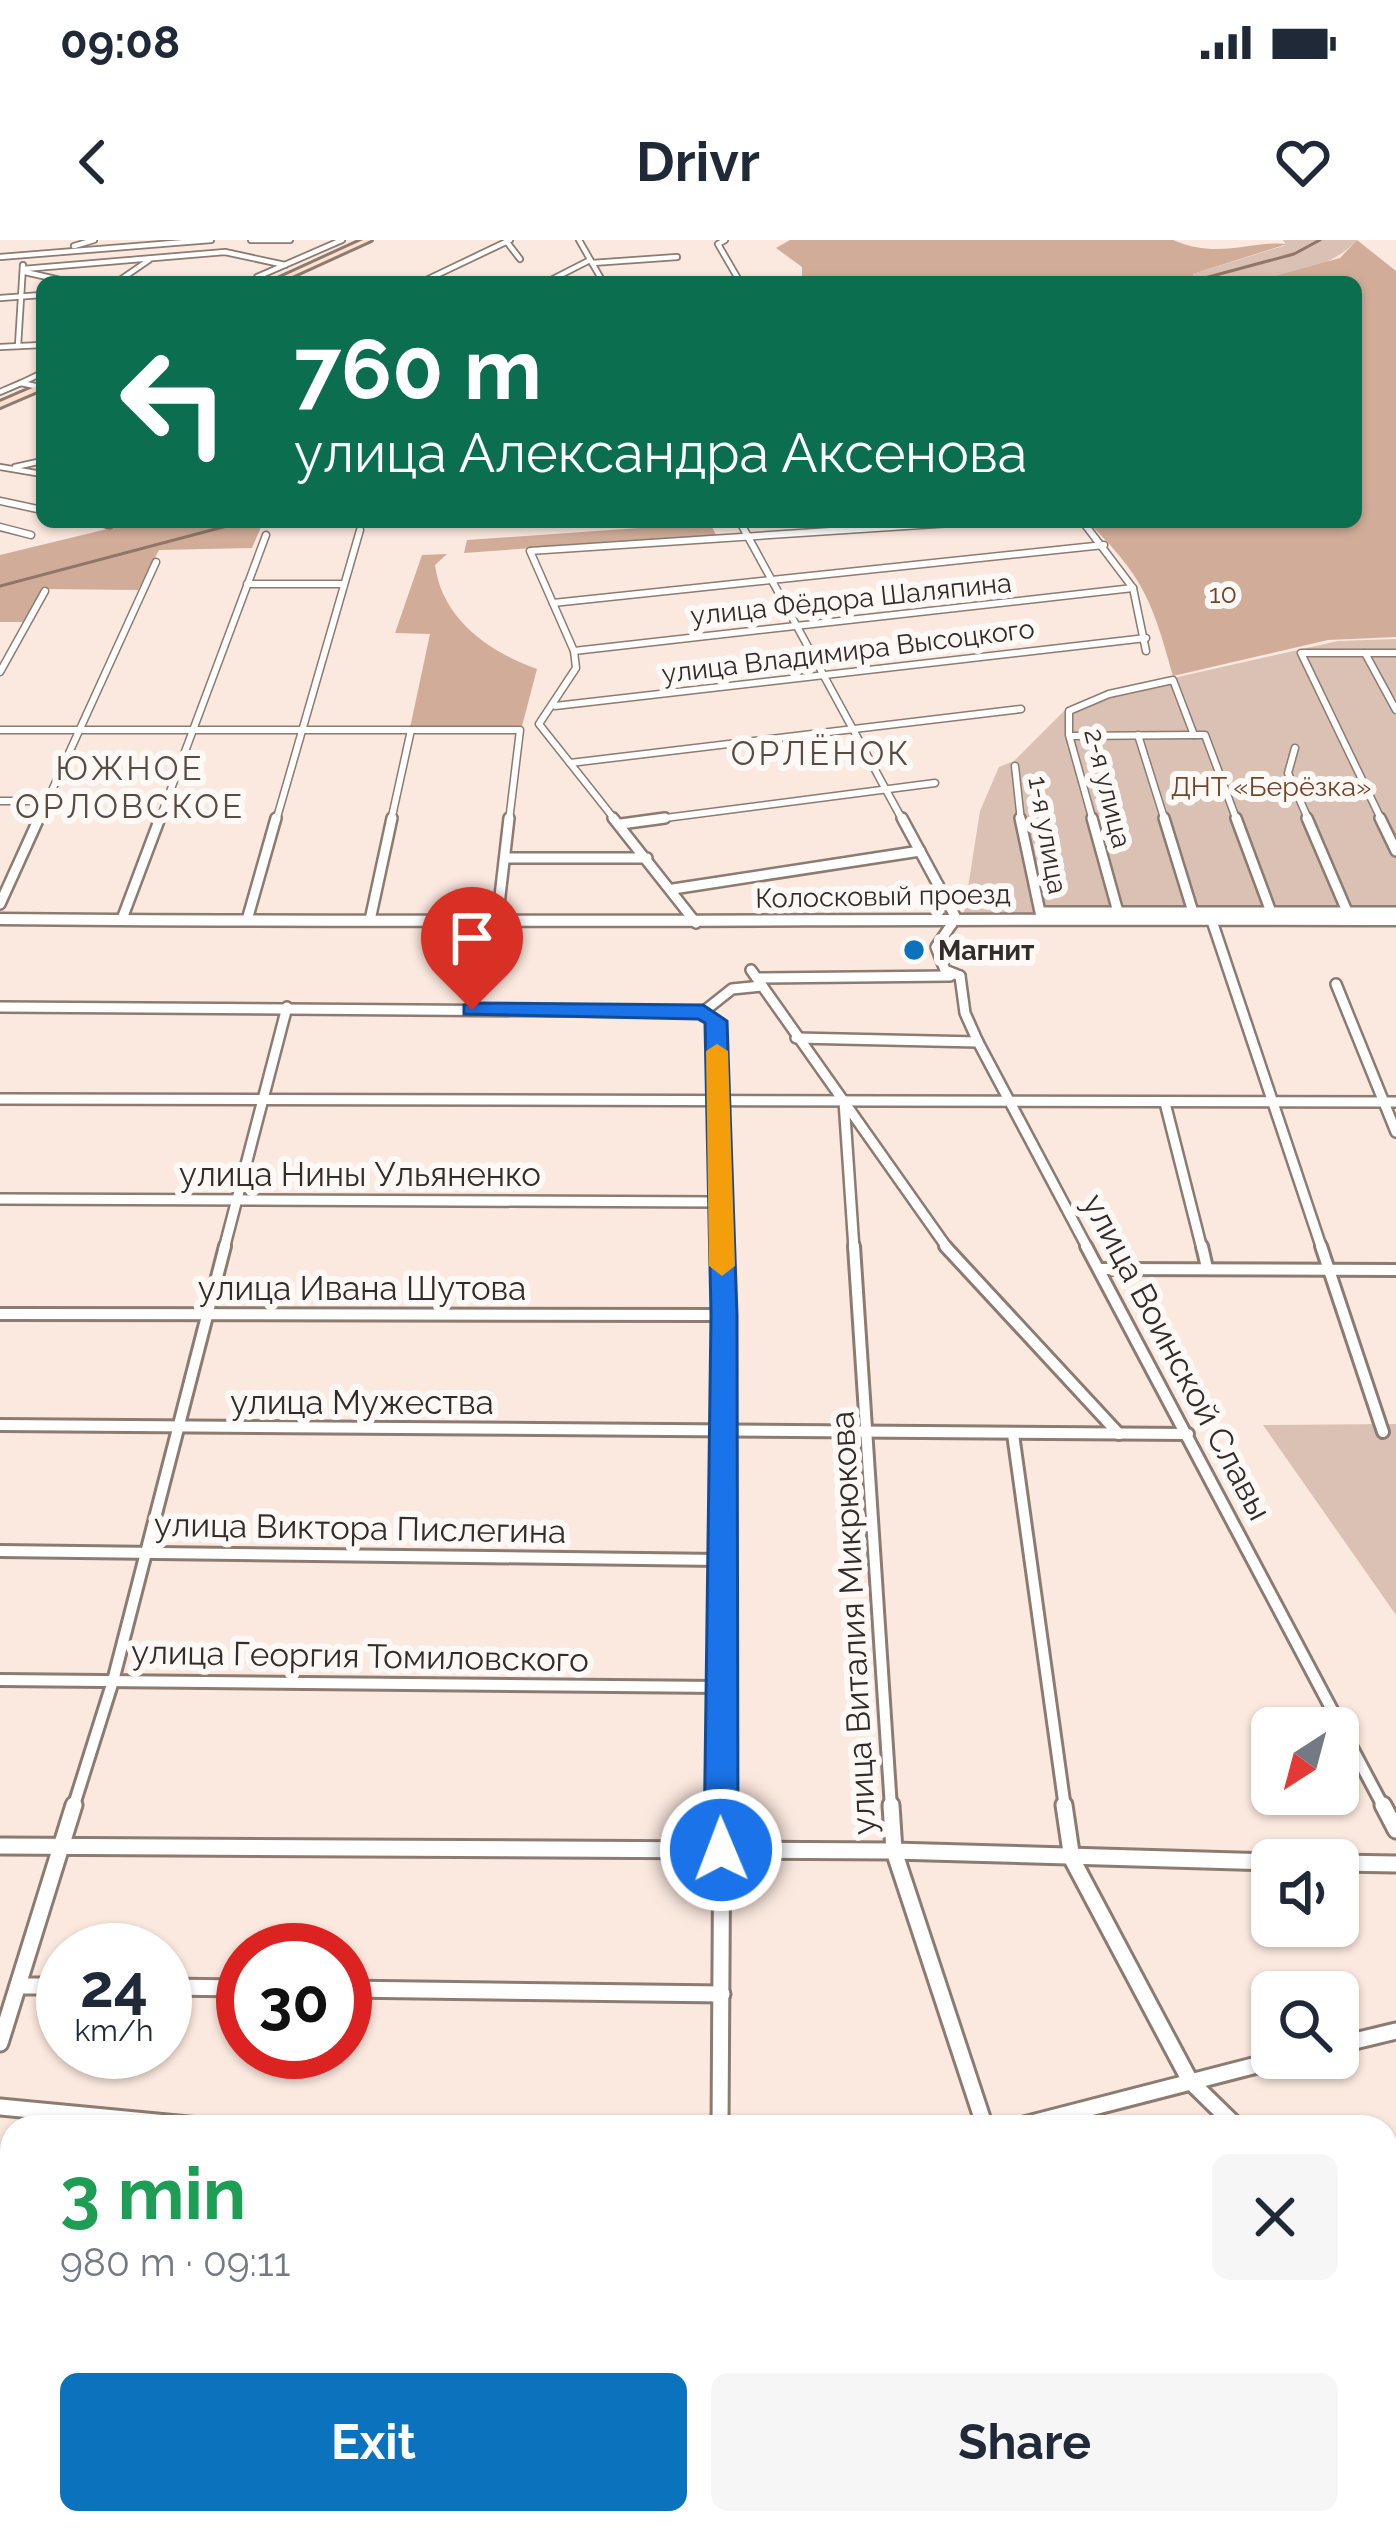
<!DOCTYPE html>
<meta charset="utf-8">
<style>
:root{--surface:#fff;--page:#f6f6f7;--text:#1f2937;--muted:#747a83;--accent:#0b73be}
body{margin:0;font-family:Raleway,sans-serif;background:var(--page);color:var(--text);height:100vh;display:flex;flex-direction:column;font-size:45px;white-space:nowrap}
*{box-sizing:border-box;margin:0}
p{font-size:39px;color:var(--muted)}
.icon{flex:none;width:66px;height:66px;fill:none;stroke:currentColor;stroke-width:2;stroke-linecap:round;stroke-linejoin:round}
.map{position:relative;flex:1;overflow:hidden}
.side{position:absolute;left:0px;top:1875px;width:1398px;height:420px;display:flex;flex-direction:column;background:var(--surface);border-radius:36px 36px 0 0;box-shadow:0 3px 9px #0004}
.side>*{flex:none}
.banner{position:absolute;left:36px;top:36px;width:1326px;height:252px;border-radius:18px;box-shadow:0 3px 9px #0004;background:#0b6e4f;color:#fff;overflow:hidden}
.needle{width:78px;rotate:216deg}
.controls{position:absolute;left:1251px;top:1467px;display:grid;gap:24px}
.controls a{display:grid;place-items:center;width:108px;height:108px;border-radius:18px;background:var(--surface);box-shadow:0 3px 9px #0004;font-size:60px}
.speed{position:absolute;left:36px;top:1683px;display:flex;gap:24px;font-size:60px;font-weight:700;text-align:center}
.speed>*{display:grid;place-content:center;width:156px;height:156px;border-radius:50%;background:var(--surface);box-shadow:0 3px 9px #0004;line-height:1}
.speed small{font-size:30px;font-weight:400}
.speed .limit{border:18px solid #d22;background:#fff;color:#111}
.pin{position:absolute;display:grid;place-items:center;width:102px;height:102px;color:#fff;margin:-123px -51px;border-radius:50% 50% 50% 0;rotate:-45deg;box-shadow:0 0 12px #0007}
.pin .icon{rotate:45deg}
.me{position:absolute;width:132px;margin:-66px;rotate:359deg;stroke-linejoin:round;filter:drop-shadow(0 0 9px #0008)}
.turn{display:flex;align-items:center;gap:42px;height:252px;padding:0 60px;font-size:54px}
.turn .icon{width:156px;height:156px;stroke-width:2.5}
.turn b{display:block;font-size:84px;line-height:102px}
.round{display:grid;place-items:center;flex:none;width:126px;height:126px;border-radius:18px;background:var(--page)}
.summary{display:flex;align-items:center;justify-content:space-between;height:204px;padding:0 60px}
h1{font-size:72px;font-weight:700;line-height:90px;color:#1e9e55}
.button{display:flex;gap:24px;margin-top:auto;padding:24px 60px}
.button a{flex:1;height:138px;border-radius:18px;background:var(--accent);color:#fff;font-size:48px;font-weight:700;line-height:138px;text-align:center}
.button a+a{background:var(--page);color:var(--text)}
.status{display:flex;justify-content:space-between;align-items:center;height:84px;padding:0 60px;background:var(--surface);direction:ltr}
.status svg{height:33px;fill:currentColor}
header{display:flex;justify-content:space-between;align-items:center;height:156px;padding:0 60px;background:var(--surface);font-size:54px;font-weight:700}
.map>svg:first-child{display:block}
</style>
<div class="status"><b>09:08</b><svg viewBox="0 0 49 12"><path d="M0 12V9h3v3zM5 12V6h3v6zM10 12V3h3v9zM15 12V0h3v12zM26 1h20v11H26zM47 4h2v5h-2z"/></svg></div>
<header><svg class="icon" aria-label="back" viewBox="0 0 24 24"><path d="M15 5l-7 7 7 7"/></svg>Drivr<svg class="icon" aria-label="heart" viewBox="0 0 24 24"><path d="M12 20l-8-8c-3-5 5-10 8-4 3-6 11-1 8 4z"/></svg></header>
<div class="map">
<svg width="1396" height="2295" viewBox="0 0 1396 2295">
<rect width="100%" height="100%" fill="#fbe8de"/>
<!-- green -->
<g fill="#dac1b3">
<path d="M 1283,0 L 1357,0 C 1319,41 1247,42 1194,42 L 1193,34 L 1286,5 Z"/>
<polygon points="1396,399 1396,671 964,673 980,571 999,527 1014,521 1064,471 1107,453 1338,401"/>
<polygon points="1396,1184 1396,1375 1263,1185"/>
</g>
<!-- forest -->
<g fill="#d1ad99">
<path d="M 790,0 L 1173,0 C 1218,20 1254,0 1287,4 L 1193,34 L 1194,42 L 802,42 L 802,27 L 776,8 Z"/>
<path d="M 1357,0 L 1396,31 L 1396,397 L 1328,400 L 1173,436 C 1152,360 1144,338 1088,282 L 1356,282 L 1356,42 L 1254,42 L 1340,18 Z"/>
<polygon points="136,282 431,282 261,287 252,308 159,310 138,350 43,349 24,382 0,382 0,315"/>
<polygon points="710,283 716,295 464,313 467,300"/>
<path d="M 447,314 L 435,325 C 442,379 489,412 537,429 L 522,486 L 410,488 L 430,394 L 395,393 L 422,315 Z"/>
</g>
<g fill="none" stroke-linecap="round" stroke-linejoin="round">
<!-- stream -->
<g stroke="#917667" stroke-width="3">
<polyline points="1190,42 1294,14 1320,0"/>
<polyline points="0,346 242,282"/>
</g>
<!-- minor-far4 casing -->
<g stroke="#8c7b71" stroke-width="8">
<g id="minor-far4">
<polyline points="251,0 290,0"/>
<polyline points="579,0 603,42"/>
<polyline points="725,0 718,4 740,42"/>
<polyline points="507,2 520,19"/>
<polyline points="74,6 94,0"/>
<polyline points="0,17 211,0"/>
<polyline points="592,23 677,17"/>
<polyline points="23,29 225,12 285,25"/>
<polyline points="25,32 69,42"/>
<polyline points="117,42 149,20"/>
<polyline points="258,42 257,37 342,0"/>
<polyline points="422,42 510,0"/>
<polyline points="547,42 590,20"/>
<polyline points="0,58 42,55"/>
<polyline points="18,106 23,25"/>
<polyline points="0,107 42,105"/>
<polyline points="21,143 42,133"/>
<polyline points="0,152 21,143 40,147"/>
<polyline points="0,227 42,234"/>
<polyline points="15,227 42,221"/>
</g>
</g>
<!-- minor-far3 casing -->
<g stroke="#8c7b71" stroke-width="9">
<g id="minor-far3">
<polyline points="0,261 42,270"/>
<polyline points="96,282 110,285"/>
<polyline points="617,282 664,282"/>
<polyline points="740,282 903,581"/>
<polyline points="1083,282 1133,348 1146,411"/>
<polyline points="0,287 31,295"/>
<polyline points="247,344 342,344"/>
<polyline points="553,363 1104,305"/>
<polyline points="574,411 1133,348"/>
<polyline points="1365,413 1396,470"/>
<polyline points="0,432 45,351"/>
<polyline points="555,466 1146,398"/>
<polyline points="0,490 520,490 509,581"/>
<polyline points="1138,495 1165,581"/>
<polyline points="1070,496 1194,495"/>
<polyline points="1295,508 1288,533 1309,581"/>
<polyline points="570,523 1021,469"/>
<polyline points="1015,526 1021,581"/>
<polyline points="0,561 46,561"/>
<polyline points="38,581 156,322"/>
<polyline points="159,581 266,295"/>
<polyline points="276,581 360,290"/>
<polyline points="391,581 411,490"/>
<polyline points="616,581 539,484 576,428 574,411 530,311 967,282"/>
<polyline points="642,581 935,543"/>
<polyline points="1093,581 1069,495 1069,471 1109,454 1173,440 1194,495 1205,495 1237,581"/>
<polyline points="1382,581 1301,413 1396,413"/>
</g>
</g>
<!-- minor-far2 casing -->
<g stroke="#8c7b71" stroke-width="14">
<g id="minor-far2">
<polyline points="613,578 696,683"/>
<polyline points="902,578 956,678 936,707 945,730 960,736"/>
<polyline points="1020,578 1040,672 1396,672"/>
<polyline points="1092,578 1118,672"/>
<polyline points="1164,578 1193,672"/>
<polyline points="1236,578 1271,672"/>
<polyline points="1307,578 1349,676"/>
<polyline points="1380,578 1396,611"/>
<polyline points="621,584 665,578"/>
<polyline points="505,618 647,618"/>
<polyline points="673,649 920,611"/>
<polyline points="0,664 39,578"/>
<polyline points="1211,678 1322,1009"/>
<polyline points="122,679 160,578"/>
<polyline points="247,680 276,578"/>
<polyline points="370,680 392,578"/>
<polyline points="497,682 509,578"/>
<polyline points="751,730 948,1009"/>
<polyline points="960,736 965,773 978,802 1088,1009"/>
<polyline points="760,738 950,736"/>
<polyline points="1336,744 1396,892"/>
<polyline points="0,767 703,772"/>
<polyline points="796,798 978,802"/>
<polyline points="0,859 1396,862"/>
<polyline points="844,861 854,1009"/>
<polyline points="1165,863 1202,1009"/>
<polyline points="0,959 720,962"/>
<polyline points="224,1009 287,767"/>
<polyline points="722,1009 716,781 703,772 732,749 762,746"/>
</g>
</g>
<!-- minor-far1 casing -->
<g stroke="#8c7b71" stroke-width="16">
<g id="minor-far1">
<polyline points="854,1006 891,1568"/>
<polyline points="945,1006 1119,1194"/>
<polyline points="1086,1006 1384,1568"/>
<polyline points="1202,1006 1207,1028"/>
<polyline points="1321,1006 1383,1192"/>
<polyline points="1099,1029 1396,1030"/>
<polyline points="0,1074 724,1075"/>
<polyline points="0,1185 1188,1194"/>
<polyline points="1013,1194 1065,1568"/>
<polyline points="0,1311 720,1320"/>
<polyline points="0,1440 719,1447"/>
<polyline points="73,1568 113,1441 225,1006"/>
<polyline points="722,1568 722,1006"/>
</g>
</g>
<!-- minor casing -->
<g stroke="#8c7b71" stroke-width="21">
<g id="minor">
<polyline points="891,1565 894,1611 985,1887"/>
<polyline points="1064,1565 1072,1619 1190,1841 1237,1887"/>
<polyline points="1383,1565 1396,1590"/>
<polyline points="0,1606 894,1611 1272,1622"/>
<polyline points="1338,1623 1396,1624"/>
<polyline points="18,1746 63,1746"/>
<polyline points="165,1747 243,1748"/>
<polyline points="345,1749 722,1754"/>
<polyline points="0,1803 74,1565"/>
<polyline points="1338,1805 1396,1791"/>
<polyline points="0,1867 209,1887"/>
<polyline points="720,1887 722,1565"/>
<polyline points="1016,1887 1284,1818"/>
<polyline points="0,2095 12,2097"/>
<polyline points="775,2283 784,2295"/>
<polyline points="1051,2283 1061,2295"/>
<polyline points="75,2295 79,2283"/>
<polyline points="620,2295 624,2283"/>
</g>
</g>
<!-- tertiary casing -->
<g stroke="#8c7b71" stroke-width="15">
<path id="tertiary" d="M 0,679 C 465,684 931,678 1396,680"/>
</g>
<!-- secondary casing -->
<g stroke="#8c7b71" stroke-width="6">
<g id="secondary">
<polygon points="363,0 371,0 279,42 271,42"/>
<polygon points="42,144 42,149 0,167 0,162"/>
</g>
</g>
<!-- minor-far4 -->
<use href="#minor-far4" stroke="#fff" stroke-width="4.5"/>
<!-- minor-far3 -->
<use href="#minor-far3" stroke="#fff" stroke-width="6"/>
<!-- minor-far2 -->
<use href="#minor-far2" stroke="#fff" stroke-width="9"/>
<!-- minor-far1 -->
<use href="#minor-far1" stroke="#fff" stroke-width="10"/>
<!-- minor -->
<use href="#minor" stroke="#fff" stroke-width="15"/>
<!-- tertiary -->
<use href="#tertiary" stroke="#fff" stroke-width="10"/>
<!-- secondary -->
<use href="#secondary" fill="#ffe0cc" fill-rule="evenodd"/>
</g>
<!-- route -->
<polygon fill="#1a73e8" stroke="#114b97" stroke-width="3" points="472,763 703,765 727,781 737,1075 738,1610 733,1621 721,1626 709,1621 704,1610 711,1075 705,783 698,779 464,774 464,765"/>
<!-- slow -->
<polygon fill="#f59e0b" points="717,804 728,811 735,1026 722,1036 709,1026 706,811"/>
<!-- markers -->
<circle fill="#0b73be" stroke="#fdf9f7" stroke-width="4.5" cx="914" cy="710" r="12"/>
<g text-anchor="middle" dominant-baseline="central" stroke-width="12" stroke-linejoin="round" paint-order="stroke">
<!-- far-park labels -->
<g font-size="27" fill="#754426" stroke="#fdf9f7">
<text x="1223" y="353">10</text>
<text x="1271" y="546">ДНТ «Берёзка»</text>
</g>
<!-- far-street labels -->
<g font-size="27" fill="#332c28" stroke="#fdf9f7">
<text transform="translate(851 359) rotate(-6)">улица Фёдора Шаляпина</text>
<text transform="translate(848 411) rotate(-7)">улица Владимира Высоцкого</text>
<text transform="translate(1108 548) rotate(76)">2-я улица</text>
<text transform="translate(1048 595) rotate(80)">1-я улица</text>
<text transform="translate(883 656) rotate(-1)">Колосковый проезд</text>
</g>
<!-- far-poi labels -->
<g font-size="27" font-weight="bold" fill="#332c28" stroke="#fdf9f7" text-anchor="start">
<text x="938" y="710">Магнит</text>
</g>
<!-- far-quarter labels -->
<g font-size="33" letter-spacing="3" fill="#5a4b42" stroke="#fdf9f7">
<text x="821" y="513">ОРЛЁНОК</text>
<text x="130" y="528">ЮЖНОЕ<tspan x="130" dy="38">ОРЛОВСКОЕ</tspan></text>
</g>
<!-- street labels -->
<g font-size="33" fill="#332c28" stroke="#fdf9f7">
<text x="360" y="934">улица Нины Ульяненко</text>
<text x="362" y="1048">улица Ивана Шутова</text>
<text transform="translate(1177 1117) rotate(62)">улица Воинской Славы</text>
<text x="362" y="1162">улица Мужества</text>
<text transform="translate(360 1288) rotate(1)">улица Виктора Пислегина</text>
<text transform="translate(853 1383) rotate(-93)">улица Виталия Микрюкова</text>
<text transform="translate(360 1416) rotate(1)">улица Георгия Томиловского</text>
</g>
</g>
</svg>
<div class="controls">
<a><svg class="needle" viewBox="-14 -14 28 28"><path d="M0-13l5 13h-10z" fill="#e53935"/><path d="M0 13l5-13h-10z" fill="#747a83"/></svg></a>
<a><svg class="icon" aria-label="sound" viewBox="0 0 24 24"><path d="M4 9h4l5-4v14l-5-4H4zM17 9q2 3 0 6"/></svg></a>
<a><svg class="icon" aria-label="search" viewBox="0 0 24 24"><circle cx="10" cy="10" r="6"/><path d="M15 15l6 6"/></svg></a>
</div>
<div class="speed"><div>24<small>km/h</small></div><div class="limit">30</div></div>
<div class="pin" style="left:472px;top:770px;background:#d93025"><svg class="icon" aria-label="arrive" viewBox="0 0 24 24"><path d="M6 21V4h12l-3 4 3 4H6"/></svg></div>
<svg class="me" style="left:721px;top:1610px" viewBox="-20 -20 40 40"><circle r="17" fill="#1a73e8" stroke="#fff" stroke-width="3"/><path d="M0-11L8 9 0 5-8 9z" fill="#fff"/></svg>
<div class="banner">
<div class="turn"><svg class="icon" aria-label="left" viewBox="0 0 24 24"><path d="M17 20v-9H6M10 6l-5 5 5 5"/></svg><div><b>760 m</b>улица Александра Аксенова</div></div>
</div>
<section class="side">
<div class="summary"><div><h1>3 min</h1><p>980 m · 09:11</p></div><a class="round"><svg class="icon" aria-label="close" viewBox="0 0 24 24"><path d="M6 6l12 12M18 6L6 18"/></svg></a></div>
<div class="button"><a>Exit</a><a>Share</a></div>
</section>
</div>
